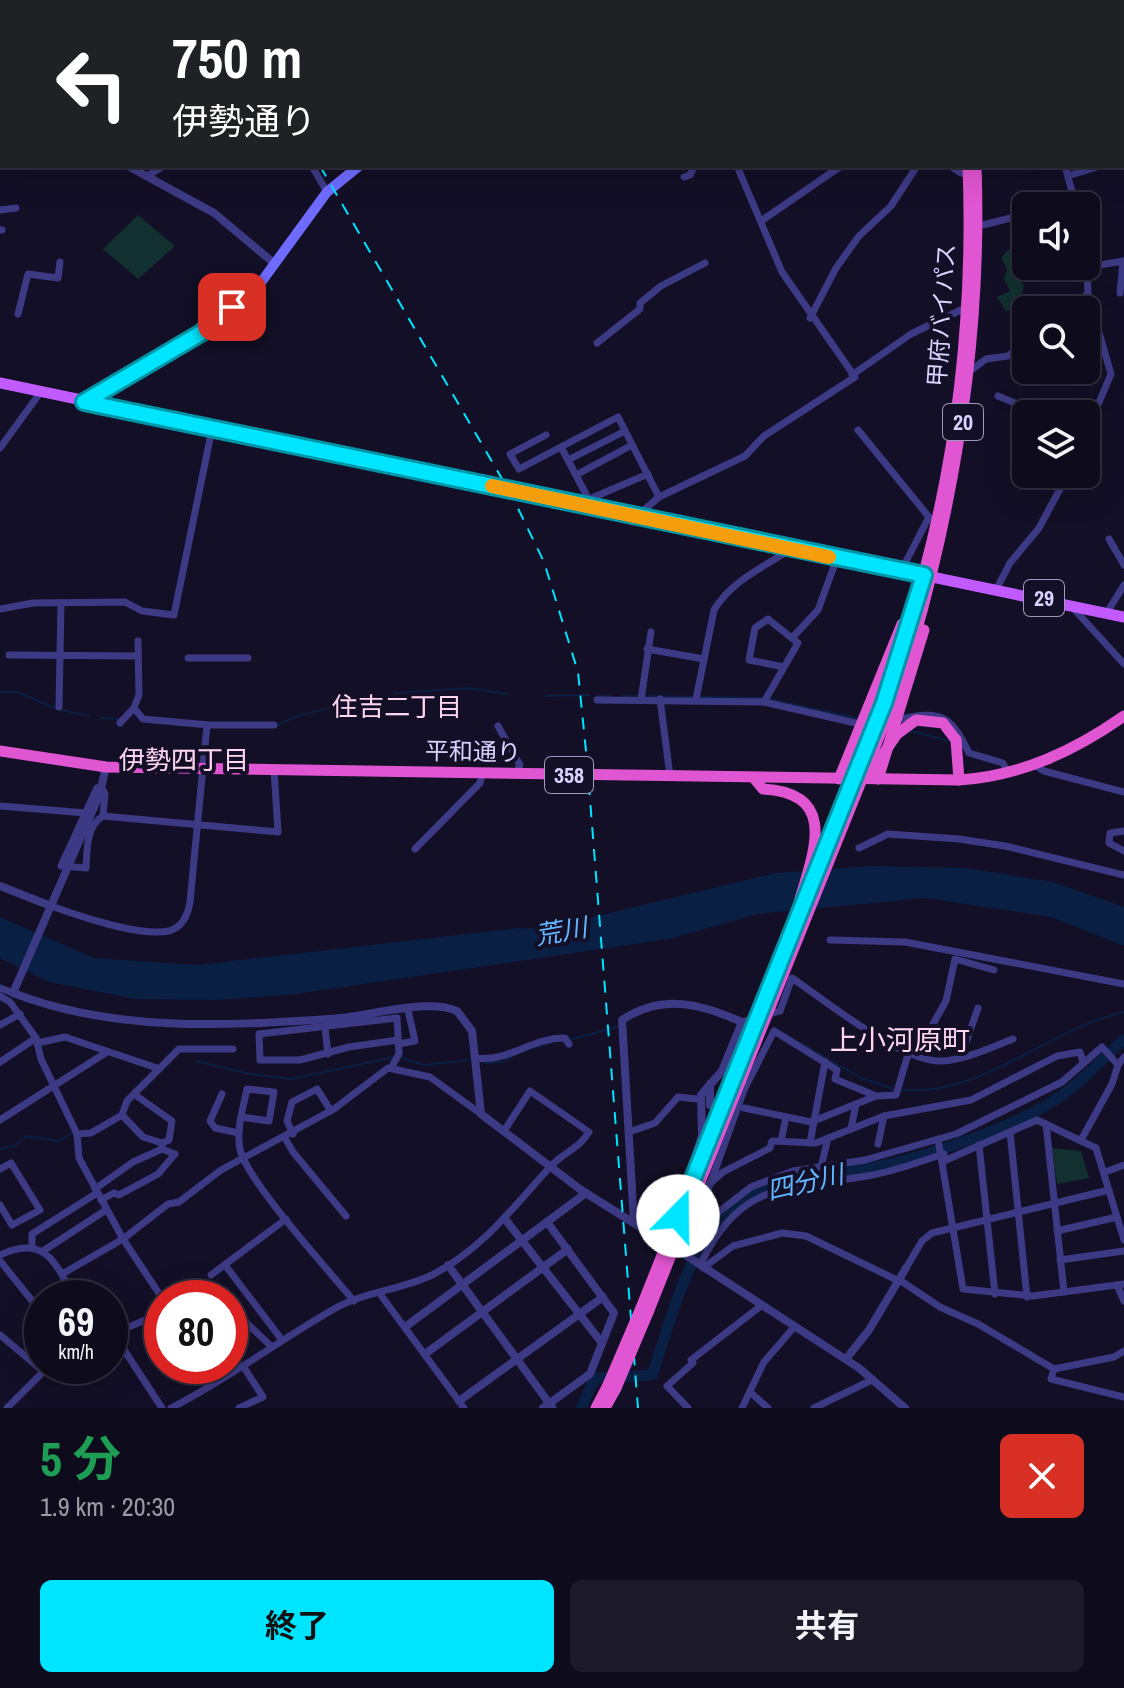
<!DOCTYPE html>
<html lang="ja">
<meta charset="utf-8">
<style>
:root{--surface:#0e0b1c;--page:#1c1929;--text:#f1f3f6;--muted:#9b9ba3;--line:#2e2b3b;--accent:#00e5ff}
body{margin:0;font-family:"Archivo Narrow","Noto Sans JP",sans-serif;background:var(--page);color:var(--text);height:100vh;display:flex;flex-direction:column;font-size:30px;white-space:nowrap}
*{box-sizing:border-box;margin:0}
p{font-size:26px;color:var(--muted)}
.icon{flex:none;width:44px;height:44px;fill:none;stroke:currentColor;stroke-width:2;stroke-linecap:round;stroke-linejoin:round}
.map{position:relative;height:1408px;overflow:hidden}
.sheet{display:flex;flex-direction:column;background:var(--surface);flex:1}
.sheet>*{flex:none}
.banner{position:absolute;left:0px;top:0px;width:1124px;height:168px;box-shadow:0 8px 32px #0002,0 0 0 2px var(--line);background:#202124;color:#fff;overflow:hidden}
.tools{position:absolute;left:1012px;top:192px;display:grid;gap:16px}
.tools a{display:grid;place-items:center;width:88px;height:88px;border-radius:12px;background:var(--surface);box-shadow:0 8px 32px #0002,0 0 0 2px var(--line);font-size:40px}
.speed{position:absolute;left:24px;top:1280px;display:flex;gap:16px;font-size:40px;font-weight:700;text-align:center}
.speed>*{display:grid;place-content:center;width:104px;height:104px;border-radius:50%;background:var(--surface);box-shadow:0 8px 32px #0002,0 0 0 2px var(--line);line-height:1}
.speed small{font-size:20px;font-weight:400}
.speed .limit{border:12px solid #d22;background:#fff;color:#111}
.pin{position:absolute;display:grid;place-items:center;width:68px;height:68px;color:#fff;margin:-34px;border-radius:16px;box-shadow:0 4px 12px #0006}
.me{position:absolute;width:88px;margin:-44px;rotate:22deg;stroke-linejoin:round;filter:drop-shadow(0 0 6px #0008)}
.turn{display:flex;align-items:center;gap:28px;height:168px;padding:0 40px;font-size:36px}
.turn .icon{width:104px;height:104px;stroke-width:2.5}
.turn b{display:block;font-size:56px;line-height:68px}
.round{display:grid;place-items:center;flex:none;width:84px;height:84px;border-radius:12px;background:var(--page)}
.headline{display:flex;align-items:center;justify-content:space-between;height:136px;padding:0 40px}
h1{font-size:48px;font-weight:700;line-height:60px;color:#1e9e55}
.cta{display:flex;gap:16px;margin-top:auto;padding:16px 40px}
.cta a{flex:1;height:92px;border-radius:12px;background:var(--accent);color:#111;font-size:32px;font-weight:700;line-height:92px;text-align:center}
.cta a+a{background:var(--page);color:var(--text)}
.map>svg:first-child{display:block}
</style>
<div class="map">
<svg width="1124" height="1408" viewBox="0 0 1124 1408">
<rect width="100%" height="100%" fill="#130f26"/>
<!-- green -->
<g fill="#12302f">
<polygon points="138,215 175,246 138,279 103,249"/>
<polygon points="1009,249 1019,262 1013,266 1024,286 1022,294 1032,305 1006,311 997,297 1010,291 1004,279 1007,269 1001,258"/>
<polygon points="1052,1148 1081,1151 1089,1178 1057,1184"/>
</g>
<!-- water -->
<polygon fill="#0a1f44" points="871,866 968,868 1053,882 1124,907 1124,946 1051,917 925,898 758,914 669,939 296,994 217,1000 135,999 49,982 0,958 0,917 94,958 197,965 518,928 543,929 775,873"/>
<g fill="none" stroke-linecap="round" stroke-linejoin="round">
<!-- stream -->
<g stroke="#0a1f44" stroke-width="2">
<polyline points="0,692 17,692 55,708"/>
<polyline points="546,696 589,695"/>
<polyline points="596,696 611,696"/>
<polyline points="623,696 638,696"/>
<polyline points="645,696 763,698"/>
<polyline points="769,699 857,718"/>
<polyline points="61,710 90,716"/>
<polyline points="101,718 119,719"/>
<path d="M 278,725 C 300,712 330,709 355,702 C 369,698 383,703 396,693 L 467,688 L 508,694"/>
<polyline points="910,731 950,741"/>
<polyline points="775,1028 861,1078 894,1089"/>
<polyline points="572,1039 617,1027"/>
<polyline points="527,1050 551,1043"/>
<polyline points="400,1057 424,1065 469,1060"/>
<polyline points="196,1061 250,1074 291,1079 394,1057"/>
<polyline points="485,1063 503,1062 517,1054"/>
<path d="M 901,1090 C 983,1097 1047,1029 1124,1012"/>
<polyline points="0,1149 15,1146 26,1136 59,1141 72,1133"/>
</g>
<!-- river -->
<path stroke="#0a1f44" stroke-width="11" d="M 581,1408 L 595,1378 L 652,1375 C 670,1324 685,1254 725,1215 C 771,1168 843,1177 902,1161 C 953,1147 1035,1120 1075,1085 C 1092,1071 1107,1054 1124,1040"/>
<!-- minor -->
<g stroke="#3d3a85" stroke-width="7">
<polyline points="41,0 45,2"/>
<polyline points="212,0 214,2"/>
<polyline points="354,0 357,2"/>
<polyline points="603,0 606,2"/>
<polyline points="816,0 817,2"/>
<polyline points="25,2 26,0"/>
<polyline points="254,2 255,0"/>
<polyline points="513,2 516,0"/>
<polyline points="833,2 839,0"/>
<polyline points="1042,2 1046,0"/>
<polyline points="0,47 2,43"/>
<polyline points="1122,151 1124,151"/>
<polyline points="312,166 327,192"/>
<polyline points="950,166 961,173"/>
<polyline points="1065,166 1076,206"/>
<polyline points="147,176 164,166"/>
<polyline points="1068,176 1100,166"/>
<polyline points="684,177 690,175 694,166"/>
<polyline points="1058,206 1075,202"/>
<polyline points="0,210 16,208"/>
<polyline points="761,221 841,166"/>
<polyline points="983,225 1026,214"/>
<polyline points="0,230 2,230"/>
<polyline points="1086,250 1088,294 1111,374 1086,433"/>
<polyline points="1087,267 1124,261"/>
<polyline points="1120,293 1123,261"/>
<polyline points="1063,310 1088,294"/>
<polyline points="18,314 28,274 58,278 60,262"/>
<polyline points="810,318 836,268 859,236 891,206 917,166"/>
<polyline points="597,343 640,309 640,303 661,286 705,263"/>
<polyline points="969,372 986,359 1008,356 1026,340"/>
<polyline points="852,375 911,334 967,307"/>
<polyline points="998,396 1041,414"/>
<polyline points="858,430 929,517 901,571"/>
<polyline points="546,435 510,454 519,469 618,417 659,497"/>
<polyline points="561,447 588,498"/>
<polyline points="1025,447 1026,446"/>
<polyline points="0,448 40,393"/>
<polyline points="568,460 625,431"/>
<polyline points="576,475 632,445"/>
<polyline points="580,503 648,474"/>
<polyline points="637,516 659,497 745,456 764,436 855,377 782,272 737,166"/>
<polyline points="1109,539 1124,565"/>
<polyline points="997,588 1010,563 1039,528 1068,474"/>
<polyline points="1072,607 1124,664"/>
<polyline points="0,609 33,603 125,602 142,611 174,615 212,429"/>
<polyline points="1106,614 1124,585"/>
<polyline points="792,638 818,610 837,558"/>
<polyline points="138,641 139,695 134,708 143,719 209,725 274,725"/>
<polyline points="647,649 704,659"/>
<polyline points="9,655 137,656"/>
<polyline points="188,658 248,658"/>
<polyline points="660,699 670,776"/>
<path d="M 696,699 L 714,610 C 731,581 764,567 791,549"/>
<polyline points="597,700 764,702 860,724"/>
<polyline points="641,700 651,632"/>
<polyline points="764,702 798,643 768,619 755,628 749,660 784,667"/>
<polyline points="59,707 61,603"/>
<path d="M 897,720 C 939,710 950,713 969,753 L 1003,763 L 1008,773"/>
<polyline points="120,723 134,708"/>
<polyline points="498,726 520,765 516,774"/>
<polyline points="1034,765 1044,771 1124,792"/>
<polyline points="0,806 86,813"/>
<path d="M 103,816 L 105,794 L 101,787 L 97,788 L 61,866 L 86,868 C 87,850 86,826 103,816 L 278,832 L 274,770"/>
<polyline points="1124,831 1110,833 1109,843 1124,851"/>
<polyline points="859,848 888,834 959,839 1005,846 1124,875"/>
<polyline points="415,849 480,783 482,774"/>
<path d="M 51,906 C 79,916 139,937 169,931 C 183,927 188,915 190,902 L 207,725"/>
<polyline points="830,940 905,942 1124,984"/>
<polyline points="0,988 13,993"/>
<polyline points="0,996 10,1002 36,1038 41,1059 77,1134 79,1158 123,1239 162,1298"/>
<path d="M 742,1022 L 780,1011 L 792,978 C 826,1001 902,1063 942,1061 C 965,1060 992,1047 1013,1039"/>
<polyline points="0,1025 20,1014"/>
<polyline points="325,1028 328,1054"/>
<polyline points="37,1043 65,1037 157,1068"/>
<polyline points="398,1044 415,1041 408,1010"/>
<polyline points="916,1054 946,1001 955,959 994,970"/>
<polyline points="961,1057 978,1008"/>
<path d="M 475,1058 C 508,1063 532,1037 565,1038 L 569,1044"/>
<polyline points="0,1062 36,1038"/>
<polyline points="391,1068 399,1054 397,1018 259,1034 260,1060 300,1060 349,1047 398,1040"/>
<polyline points="134,1094 172,1121 169,1140 162,1143"/>
<polyline points="222,1094 210,1121 215,1128 239,1133"/>
<polyline points="744,1108 811,1122 876,1096 896,1095 909,1051"/>
<polyline points="122,1115 143,1137 162,1143 162,1147"/>
<path d="M 241,1117 L 269,1121 L 274,1092 L 247,1089 C 243,1108 236,1130 240,1149 C 246,1180 330,1272 354,1301"/>
<polyline points="0,1120 107,1052"/>
<polyline points="1046,1124 1064,1292"/>
<polyline points="851,1129 856,1104"/>
<polyline points="629,1132 655,1123 678,1097 697,1099"/>
<polyline points="1010,1132 1027,1297"/>
<polyline points="77,1134 91,1133 122,1115 127,1101 179,1049 233,1049"/>
<polyline points="293,1134 287,1121 292,1102 317,1089 331,1111"/>
<polyline points="285,1138 293,1152 346,1216"/>
<polyline points="938,1139 963,1289 1033,1296 1124,1284"/>
<polyline points="1081,1140 1112,1084 1118,1065"/>
<polyline points="781,1141 786,1117"/>
<polyline points="810,1143 825,1062"/>
<polyline points="878,1144 884,1116"/>
<polyline points="979,1145 995,1294"/>
<polyline points="944,1161 1037,1120 1096,1148 1124,1240"/>
<polyline points="821,1167 828,1138"/>
<polyline points="0,1169 11,1163 40,1210 12,1225 0,1205"/>
<polyline points="1105,1172 1124,1165"/>
<polyline points="707,1186 723,1172 770,1148 772,1141 816,1143 884,1116 971,1100 1057,1056 1080,1052 1083,1062"/>
<polyline points="95,1189 133,1162 162,1149 175,1154 158,1174 119,1195 114,1193 101,1200"/>
<polyline points="1057,1231 1117,1217"/>
<polyline points="32,1247 32,1234 97,1193"/>
<polyline points="686,1250 691,1250 716,1214 751,1187 793,1171 865,1160 956,1134 1062,1082 1102,1047 1118,1065 1124,1057"/>
<polyline points="43,1251 106,1210"/>
<polyline points="686,1251 744,1090 774,1031 837,1070 835,1079 876,1096"/>
<path d="M 0,1255 C 44,1234 56,1262 74,1298"/>
<polyline points="1060,1260 1124,1251"/>
<polyline points="0,1261 42,1313"/>
<polyline points="225,1265 282,1340"/>
<path d="M 700,1265 C 741,1181 785,1189 867,1176 C 893,1172 918,1162 944,1154"/>
<polyline points="703,1268 733,1246 782,1233 806,1236 897,1280"/>
<polyline points="906,1268 922,1241 932,1233 1109,1190"/>
<polyline points="62,1274 123,1239 168,1204 179,1202 221,1170 334,1109 388,1068 430,1077 481,1114"/>
<polyline points="211,1275 286,1219"/>
<polyline points="898,1279 940,1307 978,1324 1054,1369 1114,1357 1124,1351"/>
<polyline points="1117,1285 1124,1301"/>
<polyline points="380,1294 464,1408"/>
<polyline points="230,1317 235,1312 272,1347"/>
<polyline points="113,1333 162,1408"/>
<polyline points="112,1334 162,1313"/>
<polyline points="0,1335 43,1371"/>
<polyline points="1054,1369 1051,1379 1124,1397"/>
<polyline points="750,1392 768,1408"/>
<polyline points="7,1408 49,1366"/>
<path d="M 171,1408 C 228,1379 278,1341 334,1309 C 363,1292 401,1290 432,1275 C 481,1250 513,1208 549,1168 C 562,1153 579,1149 589,1132 L 530,1091 L 504,1131"/>
<polyline points="239,1408 263,1397 243,1366"/>
<polyline points="688,1408 667,1386 693,1363 691,1360 762,1305"/>
<polyline points="742,1408 764,1362 795,1326"/>
<polyline points="814,1408 872,1380"/>
</g>
<!-- tertiary -->
<g stroke="#3d3a85" stroke-width="8">
<polyline points="0,96 2,97"/>
<polyline points="128,166 214,213 275,264"/>
<polyline points="99,796 106,767"/>
<polyline points="0,886 51,906"/>
<path d="M 53,901 L 13,993 C 114,1032 223,1026 329,1019 C 364,1018 427,997 457,1011 L 472,1031 L 481,1114 L 581,1190 L 661,1240"/>
<polyline points="710,1084 710,1105 723,1102"/>
<polyline points="505,1219 602,1343"/>
<path d="M 634,1223 L 622,1020 C 663,993 701,1004 742,1022 L 722,1071 L 701,1095 L 702,1136 L 691,1169"/>
<polyline points="679,1251 859,1368 905,1408"/>
<polyline points="448,1265 552,1407"/>
<polyline points="405,1327 586,1193"/>
<polyline points="425,1354 568,1249"/>
<polyline points="846,1359 869,1330 906,1268"/>
<polyline points="459,1401 603,1297"/>
<polyline points="543,1408 590,1374 614,1313 547,1222"/>
</g>
<!-- secondary -->
<g stroke="#6f6bff" stroke-width="10">
<polyline points="1122,58 1124,58"/>
<polyline points="84,402 201,333 262,281 327,192 359,166"/>
</g>
<!-- primary -->
<polyline stroke="#c25bff" stroke-width="11" points="0,383 1124,617"/>
<!-- trunk -->
<g stroke="#e055d1" stroke-width="11">
<polyline points="950,0 951,2"/>
<polyline points="965,0 966,2"/>
<path d="M 905,637 C 954,486 974,325 968,166"/>
<path d="M 914,640 C 958,485 982,328 976,166"/>
<polyline points="956,740 959,780"/>
<path d="M 0,751 L 106,767 L 959,780 C 1021,776 1074,751 1124,716"/>
<path d="M 754,778 L 763,789 C 837,793 815,849 800,899"/>
<polyline points="839,779 902,624"/>
<polyline points="878,779 924,630"/>
<polyline points="641,1308 736,1070"/>
<polyline points="649,1310 740,1082"/>
<polyline points="596,1408 608,1385"/>
<polyline points="605,1408 616,1388"/>
</g>
<!-- rail -->
<g stroke="#00e5ff" stroke-width="2" stroke-dasharray="12 10" stroke-linecap="butt">
<polyline points="223,0 224,2"/>
<polyline points="320,166 512,496 544,562 578,672 587,761 638,1408"/>
</g>
<!-- tertiary-bridge -->
<polyline stroke="#3d3a85" stroke-width="8" points="53,901 99,796"/>
<!-- trunk-bridge -->
<g stroke="#e055d1" stroke-width="11">
<polyline points="873,769 897,734 916,720 943,723 956,740"/>
<polyline points="736,1070 884,703 905,637"/>
<polyline points="740,1082 889,712 914,640"/>
<polyline points="608,1385 641,1308"/>
<polyline points="616,1388 649,1310"/>
</g>
</g>
<g fill="none" stroke-linecap="round" stroke-linejoin="round">
<!-- route casing -->
<g stroke="#0095a6" stroke-width="20">
<polyline id="route" points="232,307 201,333 84,402 924,575 884,703 678,1216"/>
</g>
<!-- route -->
<use href="#route" stroke="#00e5ff" stroke-width="14"/>
<!-- slow -->
<polyline stroke="#f59e0b" stroke-width="14" points="492,486 829,557"/>
</g>
<g text-anchor="middle" dominant-baseline="central" stroke-width="8" stroke-linejoin="round" paint-order="stroke">
<!-- shield labels -->
<g fill="#130f26" stroke="#9e99be" stroke-width="2">
<rect x="943" y="404" width="40" height="36" rx="6"/>
<rect x="1024" y="580" width="40" height="36" rx="6"/>
<rect x="545" y="757" width="48" height="36" rx="6"/>
</g>
<g font-size="22" font-weight="bold" fill="#d9d4ff">
<text x="963" y="422">20</text>
<text x="1044" y="598">29</text>
<text x="569" y="775">358</text>
</g>
<!-- street labels -->
<g font-size="24" fill="#d9d4ff" stroke="#130f26">
<text transform="translate(941 315) rotate(-86)">甲府バイパス</text>
<text transform="translate(473 751) rotate(1)">平和通り</text>
</g>
<!-- neighbourhood labels -->
<g font-size="26" fill="#ffd6f0" stroke="#130f26">
<text x="397" y="706">住吉二丁目</text>
<text x="184" y="759">伊勢四丁目</text>
</g>
<!-- water labels -->
<g font-size="26" font-style="italic" fill="#62b6ff" stroke="#130f26">
<text transform="translate(561 931) rotate(-10)">荒川</text>
<text transform="translate(805 1182) rotate(-13)">四分川</text>
</g>
<!-- quarter labels -->
<g font-size="28" fill="#ffd6f0" stroke="#130f26">
<text x="900" y="1040">上小河原町</text>
</g>
</g>
</svg>
<div class="tools">
<a><svg class="icon" aria-label="sound" viewBox="0 0 24 24"><path d="M4 9h4l5-4v14l-5-4H4zM17 9q2 3 0 6"/></svg></a>
<a><svg class="icon" aria-label="search" viewBox="0 0 24 24"><circle cx="10" cy="10" r="6"/><path d="M15 15l6 6"/></svg></a>
<a><svg class="icon" aria-label="layers" viewBox="0 0 24 24"><path d="M12 4l9 5-9 5-9-5zM3 14l9 5 9-5"/></svg></a>
</div>
<div class="speed"><div>69<small>km/h</small></div><div class="limit">80</div></div>
<div class="pin" style="left:232px;top:307px;background:#d93025"><svg class="icon" aria-label="arrive" viewBox="0 0 24 24"><path d="M6 21V4h12l-3 4 3 4H6"/></svg></div>
<svg class="me" style="left:678px;top:1216px" viewBox="-20 -20 40 40"><circle r="19" fill="#fff"/><path d="M0-13L10 11 0 6-10 11z" fill="#00e5ff"/></svg>
<div class="banner">
<div class="turn"><svg class="icon" aria-label="left" viewBox="0 0 24 24"><path d="M17 20v-9H6M10 6l-5 5 5 5"/></svg><div><b>750 m</b>伊勢通り</div></div>
</div>
</div>
<section class="sheet">
<div class="headline"><div><h1>5 分</h1><p>1.9 km · 20:30</p></div><a class="round" style="background:#d93025;color:#fff"><svg class="icon" aria-label="close" viewBox="0 0 24 24"><path d="M6 6l12 12M18 6L6 18"/></svg></a></div>
<div class="cta"><a>終了</a><a>共有</a></div>
</section>
